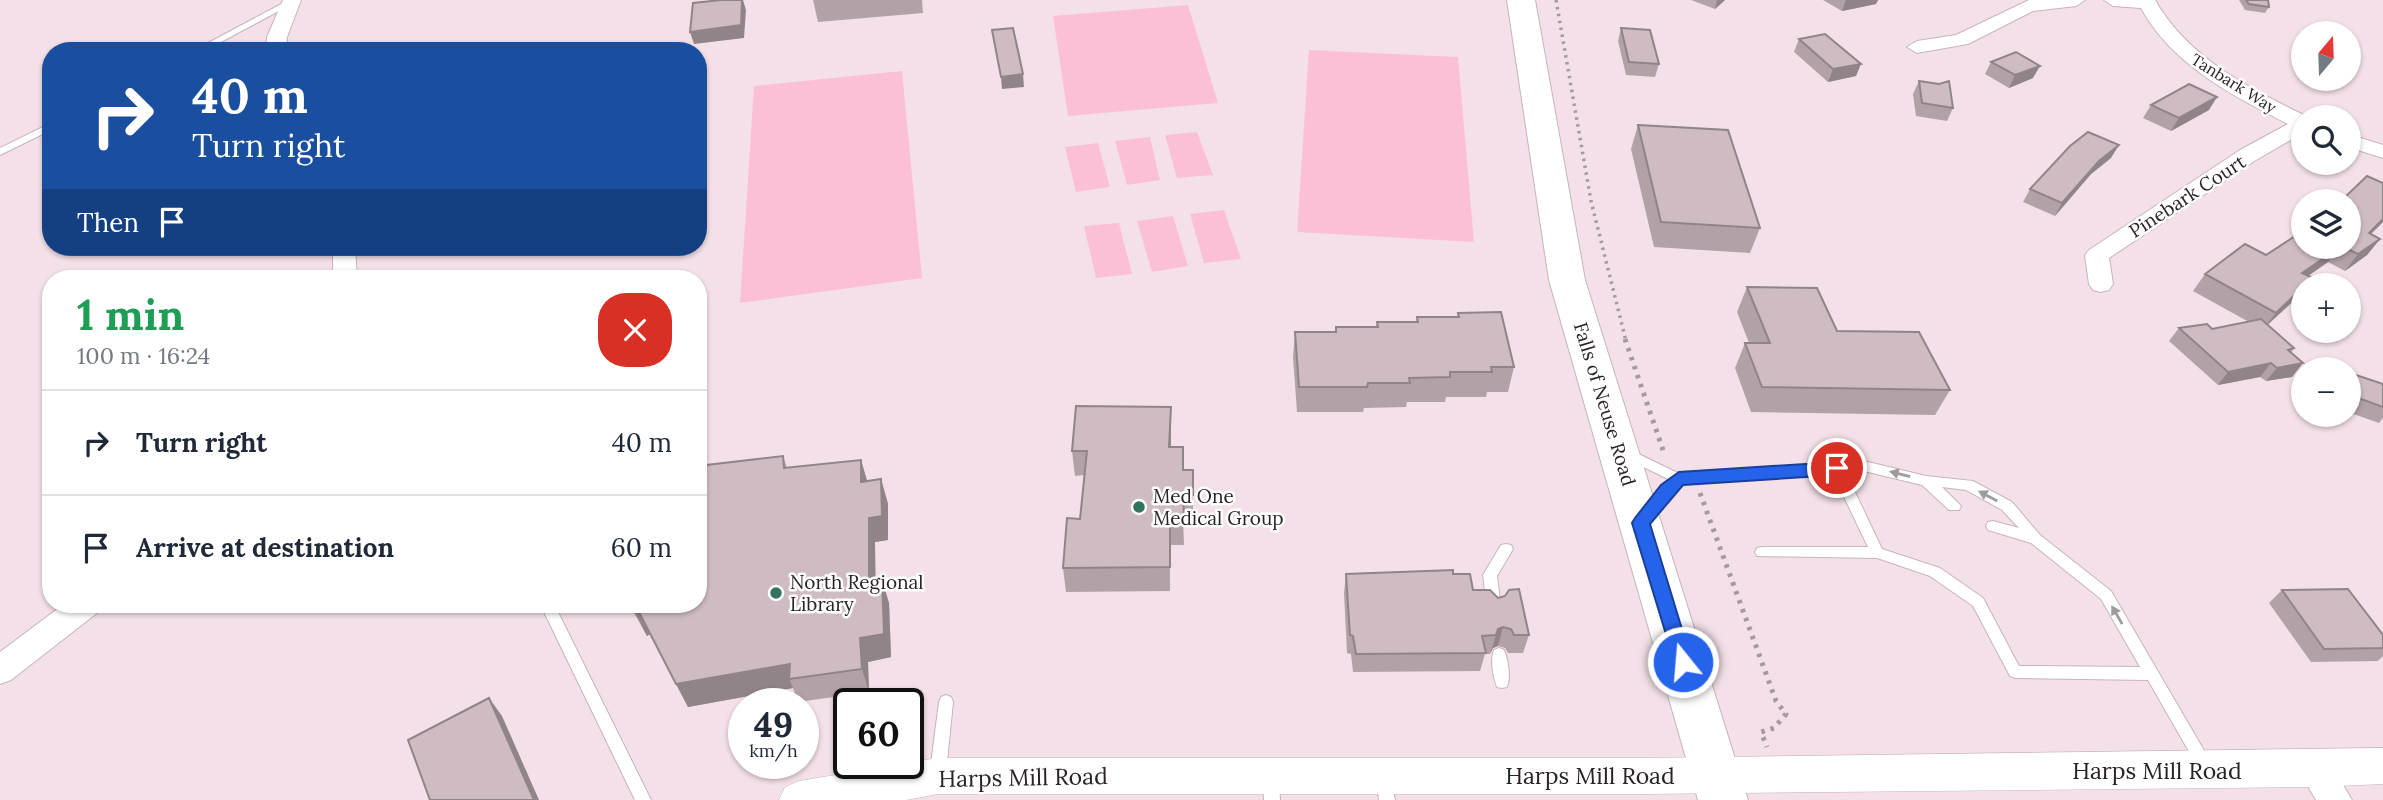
<!DOCTYPE html>
<meta charset="utf-8">
<style>
:root{--surface:#fff;--page:#f6f6f7;--text:#1f2937;--muted:#747a83;--line:#e0e1e3}
body{margin:0;font-family:Lora,serif;background:var(--page);color:var(--text);height:100vh;display:flex;flex-direction:column;font-size:26px;white-space:nowrap}
*{box-sizing:border-box;margin:0}
p{font-size:23px;color:var(--muted)}
.icon{flex:none;width:38px;height:38px;fill:none;stroke:currentColor;stroke-width:2;stroke-linecap:round;stroke-linejoin:round}
.map{position:relative;flex:1;overflow:hidden}
.panel{position:absolute;left:42px;top:270px;width:665px;height:343px;display:flex;flex-direction:column;background:var(--surface);border-radius:28px;box-shadow:0 2px 5px #0004}
.panel>*{flex:none}
.banner{position:absolute;left:42px;top:42px;width:665px;height:214px;border-radius:28px;box-shadow:0 2px 5px #0004;background:#1a4fa0;color:#fff;overflow:hidden}
.needle{width:46px;rotate:19deg}
.buttons{position:absolute;left:2291px;top:21px;display:grid;gap:14px}
.buttons a{display:grid;place-items:center;width:70px;height:70px;border-radius:50%;background:var(--surface);box-shadow:0 2px 5px #0004;font-size:35px}
.speed{position:absolute;left:728px;top:688px;display:flex;gap:14px;font-size:35px;font-weight:700;text-align:center}
.speed>*{display:grid;place-content:center;width:91px;height:91px;border-radius:50%;background:var(--surface);box-shadow:0 2px 5px #0004;line-height:1}
.speed small{font-size:18px;font-weight:400}
.speed .limit{border:4px solid #111;border-radius:10px;background:#fff;color:#111}
.pin{position:absolute;display:grid;place-items:center;width:60px;height:60px;color:#fff;margin:-30px;border:4px solid #fff;border-radius:50%;box-shadow:0 2px 7px #0007}
.me{position:absolute;width:77px;margin:-38px;rotate:343deg;stroke-linejoin:round;filter:drop-shadow(0 0 5px #0008)}
.turn{display:flex;align-items:center;gap:24px;height:147px;padding:0 35px;font-size:32px}
.turn .icon{width:91px;height:91px;stroke-width:2.5}
.turn b{display:block;font-size:49px;line-height:60px}
.then{display:flex;align-items:center;height:66px;padding:0 35px;background:#0003;gap:14px;font-size:26px}
.round{display:grid;place-items:center;flex:none;width:74px;height:74px;border-radius:28px;background:var(--page)}
.head{display:flex;align-items:center;justify-content:space-between;height:119px;padding:0 35px}
h1{font-size:42px;font-weight:800;line-height:52px;color:#1e9e55}
ul{padding:0;list-style:none}
li{display:flex;align-items:center;gap:21px;height:105px;padding:0 35px;border-top:2px solid var(--line)}
li div{flex:1}
li b{display:block;font-size:26px}
li em{font-style:normal}
.map>svg:first-child{display:block}
</style>
<div class="map">
<svg width="2383" height="800" viewBox="0 0 2383 800">
<rect width="100%" height="100%" fill="#f4e0e8"/>
<!-- green -->
<g fill="#fbc0d8">
<polygon points="1188,5 1218,103 1068,116 1053,16"/>
<polygon points="1309,50 1458,57 1474,242 1297,232"/>
<polygon points="902,71 922,278 740,303 754,86"/>
<polygon points="1197,132 1213,175 1177,178 1165,135"/>
<polygon points="1150,137 1160,180 1127,185 1115,141"/>
<polygon points="1098,143 1110,187 1076,192 1065,147"/>
<polygon points="1224,210 1241,259 1204,263 1190,214"/>
<polygon points="1173,216 1188,266 1152,272 1137,221"/>
<polygon points="1119,223 1132,274 1096,278 1084,226"/>
</g>
<g fill="none" stroke-linecap="round" stroke-linejoin="round">
<!-- service casing -->
<g stroke="#c7b4bb" stroke-width="2">
<g id="service">
<polygon points="287,1 294,3 204,51 193,51"/>
<polygon points="51,123 51,130 0,155 0,148"/>
<path d="M 1628,449 L 1680,474 L 1868,462 L 1926,476 L 1973,481 L 2012,502 L 2040,535 L 2111,591 L 2209,759 L 2212,764 L 2209,769 L 2204,771 L 2199,769 L 2148,680 L 2015,678 L 2010,676 L 1973,606 L 1930,576 L 1877,558 L 1757,556 L 1755,552 L 1757,548 L 1762,547 L 1868,547 L 1833,474 L 1683,484 L 1650,522 L 1640,522 L 1638,518 L 1640,514 L 1670,480 L 1623,457 L 1622,454 L 1623,451 ZM 1868,472 L 1922,485 L 1949,510 L 1959,510 L 1961,506 L 1942,487 L 1966,490 L 2002,510 L 2019,528 L 1993,521 L 1988,522 L 1986,526 L 1988,530 L 2031,543 L 2101,599 L 2140,667 L 2019,666 L 1983,598 L 1940,568 L 1882,549 L 1846,473 Z"/>
<polygon points="1506,544 1511,545 1513,549 1497,576 1501,608 1499,612 1494,614 1489,612 1487,608 1483,575 1501,545"/>
<polygon points="551,606 556,608 651,800 635,800 544,612 546,608"/>
<path d="M 1499,648 L 1504,650 C 1508,659 1511,677 1507,687 L 1502,688 L 1497,687 C 1493,677 1490,659 1494,650 Z"/>
<polygon points="946,695 951,697 953,702 946,772 944,777 938,779 932,777 930,772 939,702 941,697"/>
<polygon points="1384,771 1390,773 1395,800 1379,800 1376,778 1378,773"/>
<polygon points="1271,772 1277,774 1279,779 1280,800 1264,800 1263,779 1265,774"/>
</g>
</g>
<!-- minor casing -->
<g stroke="#c7b4bb" stroke-width="2">
<g id="minor">
<polygon points="283,0 301,0 287,37 286,51 266,51 267,37"/>
<polygon points="2029,0 2085,0 2076,6 2033,11 1968,44 1917,53 1907,47 1917,41 1956,35"/>
<path d="M 2104,0 L 2155,0 C 2188,58 2250,89 2308,117 L 2303,117 L 2303,133 L 2256,160 L 2109,258 L 2113,284 L 2109,290 L 2101,292 L 2093,290 L 2089,284 L 2085,255 L 2089,250 L 2240,150 L 2288,124 C 2233,96 2172,65 2141,8 L 2113,6 Z"/>
<polygon points="2348,134 2383,145 2383,158 2348,147"/>
<polygon points="333,247 355,247 357,278 333,278"/>
<polygon points="64,604 101,604 97,613 11,680 0,684 0,652"/>
<polygon points="2315,754 2327,758 2352,800 2316,800 2298,769 2303,758"/>
</g>
</g>
<!-- tertiary casing -->
<g stroke="#c7b4bb" stroke-width="1">
<polygon id="tertiary" points="2383,748 2383,784 2315,787 1645,794 938,794 906,800 779,800 785,787 799,781 938,758 1645,758"/>
</g>
<!-- primary casing -->
<g stroke="#c7b4bb" stroke-width="2">
<polygon id="primary" points="1507,0 1535,0 1585,280 1748,800 1698,800 1549,280"/>
</g>
<!-- path-far1 -->
<polyline stroke="#a7989e" stroke-width="3.5" stroke-dasharray="2.5 4.5" stroke-linecap="butt" points="1556,0 1591,201 1626,341"/>
<!-- path -->
<g stroke="#a7989e" stroke-width="5" stroke-dasharray="3.5 6" stroke-linecap="butt">
<polyline points="1625,339 1664,453"/>
<polyline points="1700,493 1776,701 1786,714 1774,728 1761,732 1767,747"/>
</g>
<!-- service -->
<use href="#service" fill="#fff" fill-rule="evenodd"/>
<!-- minor -->
<use href="#minor" fill="#fff" fill-rule="evenodd"/>
<!-- tertiary -->
<use href="#tertiary" fill="#fff" fill-rule="evenodd"/>
<!-- primary -->
<use href="#primary" fill="#fff" fill-rule="evenodd"/>
</g>
<!-- wall -->
<g fill="#b2a2a8">
<polygon points="813,0 922,0 923,13 818,22"/>
<polygon points="1691,0 1725,0 1715,9"/>
<polygon points="1823,0 1878,0 1876,4 1842,11"/>
<polygon points="2239,0 2268,0 2269,7 2265,13 2245,10"/>
<polygon points="1621,28 1659,64 1655,77 1626,75 1618,41"/>
<polygon points="1799,39 1856,76 1828,82 1794,52"/>
<polygon points="1991,62 2033,78 2009,88 1985,74"/>
<polygon points="1919,81 1953,108 1947,121 1916,116 1913,94"/>
<polygon points="2151,105 2209,110 2171,131 2143,118"/>
<polygon points="1638,125 1760,228 1750,253 1654,247 1631,149"/>
<polygon points="2111,158 2091,174 2055,216 2023,202 2030,189"/>
<polygon points="2383,222 2371,234 2380,239 2367,255 2345,271 2328,262 2308,276 2300,295 2267,325 2294,348 2291,353 2292,377 2266,381 2260,377 2218,385 2169,341 2179,328 2212,329 2249,322 2193,291 2205,274 2266,255 2303,247 2348,247"/>
<polygon points="1747,287 1837,331 1950,390 1935,415 1751,412 1735,368 1745,343 1749,343 1737,312"/>
<polygon points="1458,313 1514,367 1508,392 1487,392 1486,397 1446,397 1445,402 1407,402 1406,407 1364,408 1363,412 1297,412 1293,357 1295,332 1335,332 1336,327 1376,327 1377,322 1416,322 1417,317 1457,317"/>
<polygon points="2356,375 2383,384 2383,418 2379,423 2348,412 2348,383"/>
<polygon points="1171,432 1171,447 1183,470 1193,470 1193,519 1183,519 1184,545 1170,545 1170,591 1066,592 1063,568 1080,519 1084,475 1075,476 1072,451"/>
<polygon points="783,456 787,468 861,460 867,481 881,479 888,504 888,540 875,542 875,580 889,603 891,657 868,662 869,692 798,702 793,688 688,707 650,634 647,636 629,604"/>
<polygon points="1346,574 1453,574 1529,635 1523,653 1508,653 1505,648 1498,646 1493,648 1490,654 1485,654 1480,671 1353,672 1351,654 1347,653 1344,593"/>
<polygon points="2282,590 2383,648 2383,656 2378,661 2311,662 2269,603"/>
</g>
<!-- shaded-wall -->
<g fill="#918488">
<polygon points="743,0 746,10 744,38 694,44 690,32"/>
<polygon points="1717,0 1725,0 1715,9"/>
<polygon points="1846,0 1878,0 1876,4 1842,11"/>
<polygon points="1861,64 1856,76 1828,82 1833,69"/>
<polygon points="2040,66 2033,78 2009,88 2015,75"/>
<polygon points="1023,74 1024,87 1002,89 1001,77"/>
<polygon points="2217,97 2209,110 2171,131 2179,118"/>
<polygon points="2119,145 2111,158 2091,174 2055,216 2062,203 2099,161"/>
<polygon points="2383,219 2383,222 2355,249 2369,233"/>
<polygon points="2380,239 2367,255 2345,271 2358,254"/>
<polygon points="2341,247 2328,262 2289,289 2302,273"/>
<polygon points="2303,287 2303,291 2300,295 2263,329 2276,313"/>
<polygon points="2271,363 2260,377 2218,385 2228,372"/>
<polygon points="2303,363 2292,377 2266,381 2277,368"/>
<polygon points="1171,407 1171,432 1170,471 1169,447"/>
<polygon points="861,460 868,484 861,482"/>
<polygon points="881,479 888,504 888,540 875,542 876,605 869,581 869,518"/>
<polygon points="882,579 889,603 891,657 868,662 869,692 862,669 860,638"/>
<polygon points="638,610 650,634 647,636 635,612"/>
<polygon points="1503,627 1498,646 1493,648 1490,654 1498,629"/>
<polygon points="790,664 789,679 793,688 688,707 676,684"/>
<polygon points="489,698 502,716 539,800 534,800"/>
</g>
<!-- building -->
<g fill="#cfbcc3" stroke="#918488" stroke-width="2">
<polygon points="721,0 742,0 741,25 690,32 693,3"/>
<polygon points="2246,0 2268,0 2269,7 2249,4"/>
<polygon points="1013,28 1023,74 1001,77 992,30"/>
<polygon points="1621,28 1650,30 1659,64 1629,62"/>
<polygon points="1825,34 1861,64 1833,69 1799,39"/>
<polygon points="2016,52 2040,66 2015,75 1991,62"/>
<polygon points="1919,81 1939,84 1949,81 1953,108 1922,103"/>
<polygon points="2189,84 2217,97 2179,118 2151,105"/>
<polygon points="1638,125 1728,130 1760,228 1661,222"/>
<polygon points="2088,132 2119,145 2099,161 2062,203 2030,189 2070,146"/>
<polygon points="2367,176 2383,183 2383,219 2369,233 2380,239 2358,254 2343,247 2348,247 2348,201 2341,201"/>
<polygon points="2303,231 2303,247 2340,247 2302,273 2313,278 2305,285 2303,285 2303,287 2276,313 2205,274 2245,244 2266,255"/>
<polygon points="1747,287 1817,288 1837,331 1919,332 1950,390 1762,387 1745,343 1770,343"/>
<polygon points="1501,312 1514,367 1491,367 1492,372 1450,372 1450,377 1409,378 1410,383 1368,383 1367,387 1299,387 1295,332 1336,332 1336,327 1378,327 1377,322 1418,322 1417,317 1459,317 1458,313"/>
<polygon points="2261,319 2294,348 2288,350 2303,363 2277,368 2271,363 2228,372 2179,328 2207,324 2212,329"/>
<polygon points="2356,375 2383,384 2383,407 2353,396"/>
<polygon points="1076,406 1171,407 1169,447 1183,447 1183,470 1193,470 1193,495 1183,495 1184,521 1170,521 1170,567 1063,568 1067,518 1080,519 1087,451 1072,451"/>
<polygon points="783,456 784,468 861,460 861,482 881,479 882,516 869,518 869,581 882,579 884,634 860,638 862,669 789,679 790,664 676,684 638,610 635,612 630,604 698,604 698,466"/>
<polygon points="1453,570 1453,574 1470,574 1473,590 1490,590 1498,598 1505,596 1509,590 1519,589 1529,635 1514,635 1511,629 1503,627 1498,629 1496,635 1482,636 1486,653 1356,654 1353,636 1350,635 1346,574"/>
<polygon points="2348,589 2383,635 2383,648 2324,649 2282,590"/>
<polygon points="489,698 534,800 430,800 408,740"/>
</g>
<!-- one-way arrows -->
<defs><path id="oneway-solid" d="M-6-.8H1V-3.2L6.5 0L1 3.2V.8H-6Z" transform="scale(1.75)"/></defs>
<g fill="#9f9c9d">
<use href="#oneway-solid" transform="translate(1900 474) rotate(-166)"/>
<use href="#oneway-solid" transform="translate(1988 496) rotate(-152)"/>
<use href="#oneway-solid" transform="translate(2117 615) rotate(-120)"/>
</g>
<!-- route -->
<polygon fill="#2563eb" stroke="#184099" stroke-width="2" points="1837,462 1846,468 1837,475 1683,485 1650,524 1692,662 1689,667 1683,670 1676,667 1632,523 1635,518 1661,485 1679,472"/>
<!-- markers -->
<g fill="#327260" stroke="#fff" stroke-width="2.5">
<circle cx="1139" cy="507" r="7"/>
<circle cx="776" cy="593" r="7"/>
</g>
<g text-anchor="middle" dominant-baseline="central" stroke-width="5" stroke-linejoin="round" paint-order="stroke">
<!-- far-street labels -->
<g font-size="16" fill="#2a2326" stroke="#fff">
<text transform="translate(2234 83) rotate(32)">Tanbark Way</text>
</g>
<!-- street labels -->
<g font-size="19" fill="#2a2326" stroke="#fff">
<text transform="translate(2187 196) rotate(-33)">Pinebark Court</text>
<text transform="translate(1605 404) rotate(73)">Falls of Neuse Road</text>
</g>
<!-- poi labels -->
<g font-size="19" fill="#2a2326" stroke="#fff" text-anchor="start">
<text x="1153" y="496">Med One<tspan x="1153" dy="22">Medical Group</tspan></text>
<text x="790" y="582">North Regional<tspan x="790" dy="22">Library</tspan></text>
</g>
<!-- near-street labels -->
<g font-size="23" fill="#2a2326" stroke="#fff">
<text x="2157" y="770">Harps Mill Road</text>
<text x="1590" y="775">Harps Mill Road</text>
<text transform="translate(1023 777) rotate(-1)">Harps Mill Road</text>
</g>
</g>
</svg>
<div class="buttons">
<a><svg class="needle" viewBox="-14 -14 28 28"><path d="M0-13l5 13h-10z" fill="#e53935"/><path d="M0 13l5-13h-10z" fill="#747a83"/></svg></a>
<a><svg class="icon" aria-label="search" viewBox="0 0 24 24"><circle cx="10" cy="10" r="6"/><path d="M15 15l6 6"/></svg></a>
<a><svg class="icon" aria-label="layers" viewBox="0 0 24 24"><path d="M12 4l9 5-9 5-9-5zM3 14l9 5 9-5"/></svg></a>
<a>+</a>
<a>−</a>
</div>
<div class="speed"><div>49<small>km/h</small></div><div class="limit">60</div></div>
<div class="pin" style="left:1837px;top:468px;background:#d93025"><svg class="icon" aria-label="arrive" viewBox="0 0 24 24"><path d="M6 21V4h12l-3 4 3 4H6"/></svg></div>
<svg class="me" style="left:1683px;top:662px" viewBox="-20 -20 40 40"><circle r="17" fill="#2563eb" stroke="#fff" stroke-width="3"/><path d="M0-11L8 9 0 5-8 9z" fill="#fff"/></svg>
<div class="banner">
<div class="turn"><svg class="icon" aria-label="right" viewBox="0 0 24 24"><path d="M7 20v-9h11M14 6l5 5-5 5"/></svg><div><b>40 m</b>Turn right</div></div>
<div class="then">Then<svg class="icon" aria-label="arrive" viewBox="0 0 24 24"><path d="M6 21V4h12l-3 4 3 4H6"/></svg></div>
</div>
<section class="panel">
<div class="head"><div><h1>1 min</h1><p>100 m · 16:24</p></div><a class="round" style="background:#d93025;color:#fff"><svg class="icon" aria-label="close" viewBox="0 0 24 24"><path d="M6 6l12 12M18 6L6 18"/></svg></a></div>
<ul>
<li><svg class="icon" aria-label="right" viewBox="0 0 24 24"><path d="M7 20v-9h11M14 6l5 5-5 5"/></svg><div><b>Turn right</b></div><em>40 m</em></li>
<li><svg class="icon" aria-label="arrive" viewBox="0 0 24 24"><path d="M6 21V4h12l-3 4 3 4H6"/></svg><div><b>Arrive at destination</b></div><em>60 m</em></li>
</ul>
</section>
</div>
